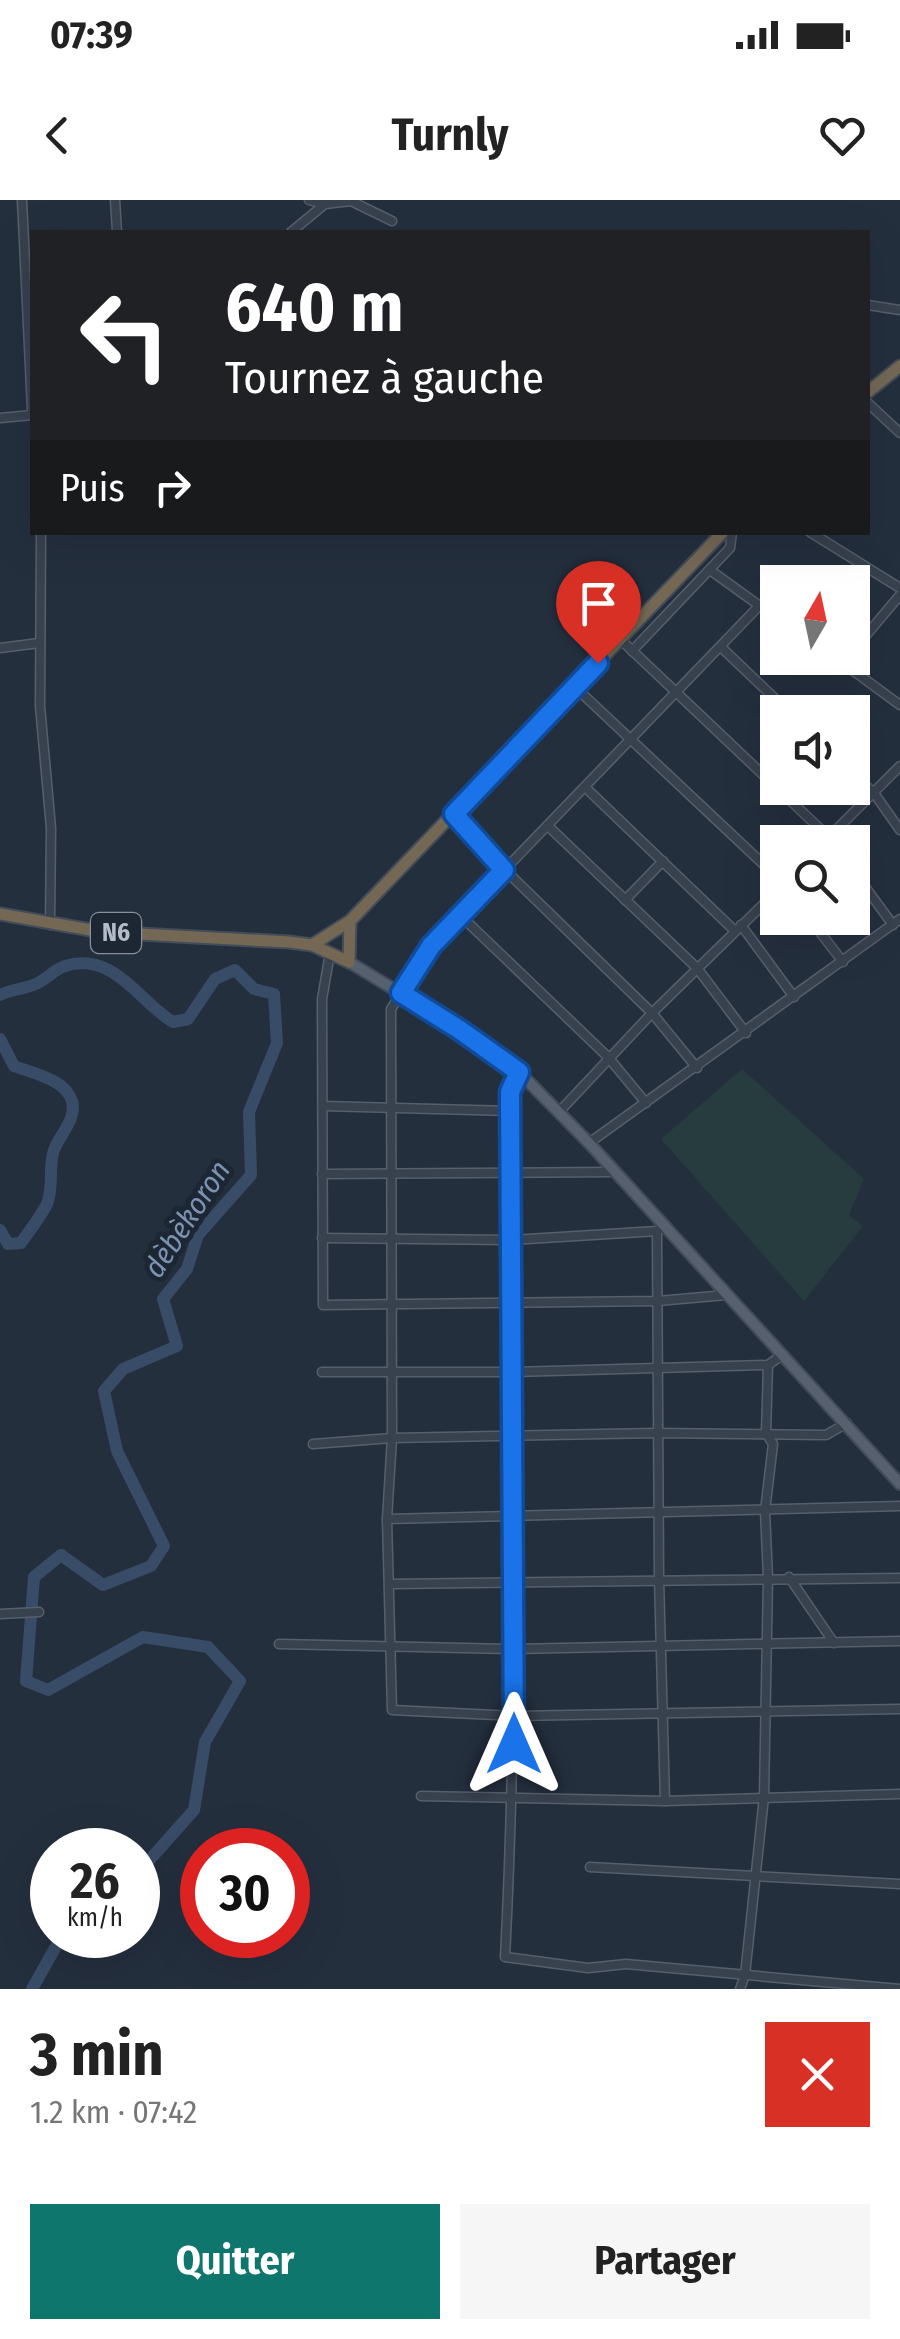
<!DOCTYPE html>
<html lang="fr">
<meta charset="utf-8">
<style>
:root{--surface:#fff;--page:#f6f6f6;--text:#222;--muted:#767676;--accent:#0f766e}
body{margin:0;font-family:"Fira Sans Condensed",sans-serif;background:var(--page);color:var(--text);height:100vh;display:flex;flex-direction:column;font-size:38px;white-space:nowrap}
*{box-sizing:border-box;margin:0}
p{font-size:32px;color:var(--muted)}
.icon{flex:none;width:55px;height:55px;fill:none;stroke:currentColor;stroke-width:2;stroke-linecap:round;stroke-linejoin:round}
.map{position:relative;height:1789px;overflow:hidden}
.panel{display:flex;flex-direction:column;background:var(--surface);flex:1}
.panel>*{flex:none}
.guide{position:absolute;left:30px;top:30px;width:840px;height:305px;border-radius:0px;box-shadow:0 10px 40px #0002;background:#202124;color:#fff;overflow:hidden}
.needle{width:65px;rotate:9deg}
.tools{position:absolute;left:760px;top:365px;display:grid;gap:20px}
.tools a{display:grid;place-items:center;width:110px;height:110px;border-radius:0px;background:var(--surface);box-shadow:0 10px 40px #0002;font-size:50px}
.speed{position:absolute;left:30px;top:1628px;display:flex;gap:20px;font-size:50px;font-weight:700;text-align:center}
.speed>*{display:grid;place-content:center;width:130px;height:130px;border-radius:50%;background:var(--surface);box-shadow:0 10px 40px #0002;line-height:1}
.speed small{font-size:25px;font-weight:400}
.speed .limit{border:15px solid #d22;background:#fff;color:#111}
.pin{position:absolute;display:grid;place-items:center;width:85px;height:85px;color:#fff;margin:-102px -42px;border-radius:50% 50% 50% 0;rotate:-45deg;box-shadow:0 0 10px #0007}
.pin .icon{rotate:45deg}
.me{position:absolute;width:110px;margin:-55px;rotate:0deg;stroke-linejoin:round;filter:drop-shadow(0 0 8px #0008)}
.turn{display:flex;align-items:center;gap:35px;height:210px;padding:0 30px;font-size:45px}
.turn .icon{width:130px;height:130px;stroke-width:2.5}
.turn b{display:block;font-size:70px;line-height:85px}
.then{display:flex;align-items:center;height:95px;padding:0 30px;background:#0003;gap:20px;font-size:38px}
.round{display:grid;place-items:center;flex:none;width:105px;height:105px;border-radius:0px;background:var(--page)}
.headline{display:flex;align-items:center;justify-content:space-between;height:170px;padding:0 30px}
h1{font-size:60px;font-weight:700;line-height:75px}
.action{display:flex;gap:20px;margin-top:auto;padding:20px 30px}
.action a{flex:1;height:115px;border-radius:0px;background:var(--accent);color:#fff;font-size:40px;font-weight:700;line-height:115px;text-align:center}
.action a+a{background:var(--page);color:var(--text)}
.status{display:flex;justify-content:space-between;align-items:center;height:70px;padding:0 50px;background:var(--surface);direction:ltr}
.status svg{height:28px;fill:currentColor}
header{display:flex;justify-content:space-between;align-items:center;height:130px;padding:0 30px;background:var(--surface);font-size:45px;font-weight:700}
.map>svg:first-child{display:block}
</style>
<div class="status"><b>07:39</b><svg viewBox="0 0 49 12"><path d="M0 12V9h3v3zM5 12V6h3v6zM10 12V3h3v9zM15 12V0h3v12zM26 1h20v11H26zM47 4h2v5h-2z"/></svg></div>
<header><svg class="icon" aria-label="back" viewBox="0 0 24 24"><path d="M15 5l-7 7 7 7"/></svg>Turnly<svg class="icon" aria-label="heart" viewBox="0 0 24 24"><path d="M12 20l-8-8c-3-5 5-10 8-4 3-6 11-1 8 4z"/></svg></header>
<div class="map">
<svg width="900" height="1789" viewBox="0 0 900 1789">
<rect width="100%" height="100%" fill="#242f3e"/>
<!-- pitch -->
<polygon fill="#263c3f" points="742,869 864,979 849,1015 863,1026 804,1101 661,939"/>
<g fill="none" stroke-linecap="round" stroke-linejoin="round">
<!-- river -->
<g stroke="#394c67" stroke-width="12">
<path d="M 0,795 C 12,789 26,789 38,783 C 48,778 55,769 65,766 C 114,751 138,801 173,822 L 188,819 L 215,779 L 235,770 L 254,789 L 274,794 L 277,843 L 249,912 L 251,975 L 198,1035 L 187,1069 L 163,1099 L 177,1146 L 123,1169 L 104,1191 L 117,1251 L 164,1346 L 151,1366 L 103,1385 L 61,1355 L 34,1377 L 26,1481 L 48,1490 L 143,1437 L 208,1447 L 240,1481 L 205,1542 L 194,1610 L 138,1673"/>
<path d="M 0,839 L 14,866 C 32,873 65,879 72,901 C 77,919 60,934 54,950 C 48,967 54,988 47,1004 C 40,1018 29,1031 21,1043 L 8,1044 L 0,1030"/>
<polyline points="32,1789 59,1741 67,1735"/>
</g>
<!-- minor casing -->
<g stroke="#565f6c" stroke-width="11">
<g id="minor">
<polyline points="22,0 32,210"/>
<polyline points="115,0 117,32"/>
<polyline points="325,4 351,1 392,21"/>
<polyline points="291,32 325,4 309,0"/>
<polyline points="868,105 900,110"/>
<polyline points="868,203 900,233"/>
<polyline points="0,218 32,215"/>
<polyline points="41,332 40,506 51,628 50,725"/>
<polyline points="810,332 900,388"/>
<polyline points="710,370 778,419"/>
<polyline points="759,406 431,746 391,809 392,1238 387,1319 392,1510 514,1516 900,1509"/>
<polyline points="621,440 834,642"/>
<polyline points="0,448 39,443"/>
<polyline points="722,448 789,512"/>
<polyline points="632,451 730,348 732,332"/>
<polyline points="852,452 900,395"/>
<polyline points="836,458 900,505"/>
<polyline points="575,487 778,678"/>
<polyline points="852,573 874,593 900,630"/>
<polyline points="586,588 735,731"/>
<polyline points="454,614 505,670 652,813 697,868"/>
<polyline points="548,626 697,768 746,833"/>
<polyline points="824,642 900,566"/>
<polyline points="852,669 893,725"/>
<polyline points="625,700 663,661"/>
<polyline points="461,716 608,857 646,903"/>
<polyline points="809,718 843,762"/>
<polyline points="741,725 794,797"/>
<polyline points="330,753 322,799 323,1105 658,1101 726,1095"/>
<path d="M 519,872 L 510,892 C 513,1180 520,1469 505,1757 L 588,1768 L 626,1764 L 900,1789"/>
<polyline points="323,906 510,911"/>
<polyline points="559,912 652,813 778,690"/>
<polyline points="589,943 900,719"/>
<polyline points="322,974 615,972"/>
<polyline points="657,1031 659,1379 665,1601"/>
<polyline points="322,1038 511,1040 658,1031"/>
<polyline points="322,1172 513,1172 768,1165 782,1155"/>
<polyline points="313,1244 392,1238 657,1233 826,1235 847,1223"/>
<polyline points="387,1319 900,1306"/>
<polyline points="789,1377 834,1443"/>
<polyline points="391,1384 900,1378"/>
<polyline points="0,1414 39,1412"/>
<polyline points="279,1444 514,1449 900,1441"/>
<polyline points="421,1596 665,1601 900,1594"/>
<polyline points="590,1667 900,1684"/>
<polyline points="740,1789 745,1775 764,1597 768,1378 765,1311 773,1244 766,1233 768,1165"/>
</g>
</g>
<!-- major casing -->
<g stroke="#414a57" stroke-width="14">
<polyline id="major" points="349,762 461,830 519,872 589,943 900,1284"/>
</g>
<!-- highway casing -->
<g stroke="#434c59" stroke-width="15">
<g id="highway">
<polyline points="868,192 900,166"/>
<polyline points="0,714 102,732 289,742 312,745 349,762"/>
<polyline points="312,745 350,721 723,332"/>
<polyline points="349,762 350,721"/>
</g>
</g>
<!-- minor -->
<use href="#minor" stroke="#38414e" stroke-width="8"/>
<!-- major -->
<use href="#major" stroke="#56606e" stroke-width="10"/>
<!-- highway -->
<use href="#highway" stroke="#746855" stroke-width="11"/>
</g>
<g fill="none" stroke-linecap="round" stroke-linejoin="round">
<!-- route casing -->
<g stroke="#114b97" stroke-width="25">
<polyline id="route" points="514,1544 510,892 519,872 460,830 401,793 431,746 504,670 454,614 598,463"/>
</g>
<!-- route -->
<use href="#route" stroke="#1a73e8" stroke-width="18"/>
</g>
<g text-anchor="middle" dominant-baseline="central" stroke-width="10" stroke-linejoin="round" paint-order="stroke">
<!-- shield labels -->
<rect fill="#1d2633" stroke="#878f9c" stroke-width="2.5" x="91" y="713" width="50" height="40" rx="8"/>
<g font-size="25" font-weight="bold" fill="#b4bcc9">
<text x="116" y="733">N6</text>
</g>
<!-- water labels -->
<g font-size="30" font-style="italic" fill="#7c92b1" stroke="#1d2633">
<text transform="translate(187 1019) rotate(-57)">dèbèkoron</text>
</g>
</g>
</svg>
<div class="tools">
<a><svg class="needle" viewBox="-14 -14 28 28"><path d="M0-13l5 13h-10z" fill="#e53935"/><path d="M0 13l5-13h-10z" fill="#767676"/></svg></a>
<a><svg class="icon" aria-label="sound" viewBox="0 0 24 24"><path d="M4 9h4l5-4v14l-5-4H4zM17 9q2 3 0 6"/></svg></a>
<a><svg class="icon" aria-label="search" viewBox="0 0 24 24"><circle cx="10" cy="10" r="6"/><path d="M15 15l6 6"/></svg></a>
</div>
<div class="speed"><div>26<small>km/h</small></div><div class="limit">30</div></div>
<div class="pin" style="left:598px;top:463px;background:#d93025"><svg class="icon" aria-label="arrive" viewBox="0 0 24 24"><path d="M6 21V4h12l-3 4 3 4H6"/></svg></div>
<svg class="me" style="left:514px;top:1544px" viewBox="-20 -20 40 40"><path d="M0-17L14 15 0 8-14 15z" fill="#1a73e8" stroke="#fff" stroke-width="4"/></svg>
<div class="guide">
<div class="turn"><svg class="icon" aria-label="left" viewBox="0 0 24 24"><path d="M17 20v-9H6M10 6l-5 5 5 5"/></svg><div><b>640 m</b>Tournez à gauche</div></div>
<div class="then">Puis<svg class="icon" aria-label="right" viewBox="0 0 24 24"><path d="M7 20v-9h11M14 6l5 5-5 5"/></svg></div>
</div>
</div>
<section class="panel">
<div class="headline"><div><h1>3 min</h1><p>1.2 km · 07:42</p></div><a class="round" style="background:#d93025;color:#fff"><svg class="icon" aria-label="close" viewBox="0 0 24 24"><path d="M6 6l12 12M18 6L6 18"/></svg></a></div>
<div class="action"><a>Quitter</a><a>Partager</a></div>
</section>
